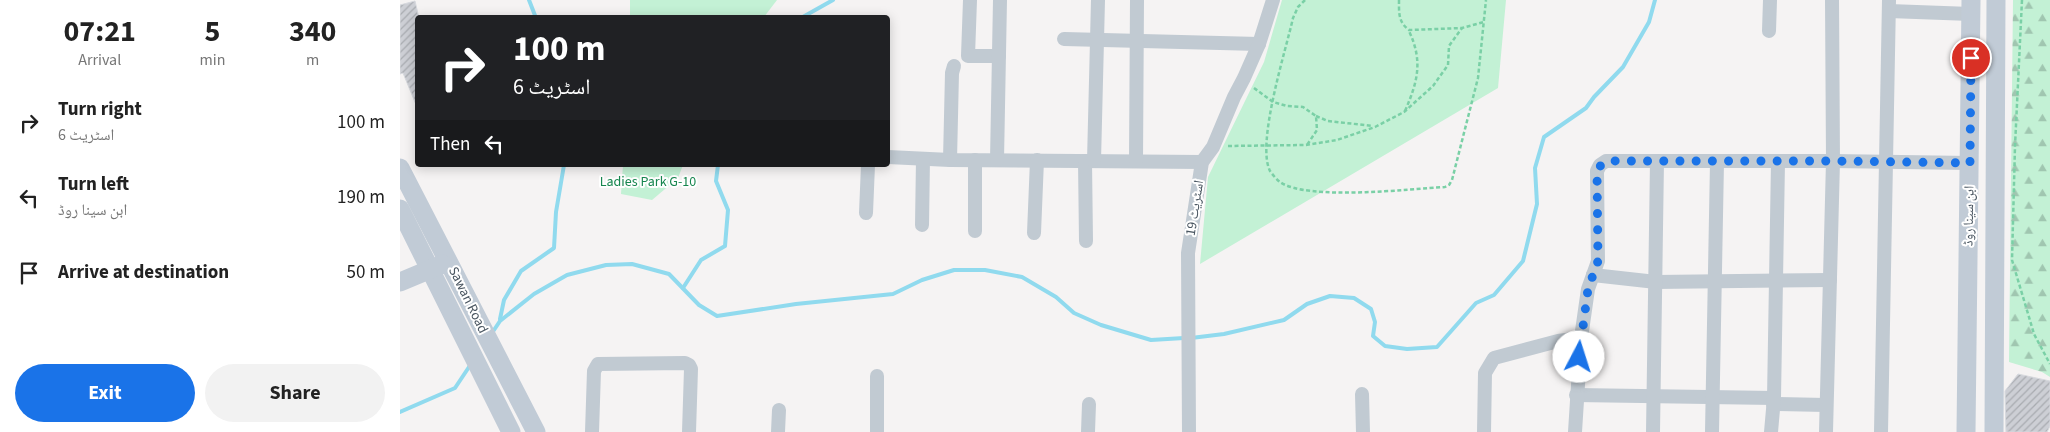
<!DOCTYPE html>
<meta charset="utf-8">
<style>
:root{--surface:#fff;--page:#f2f2f2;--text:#222;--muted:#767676;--accent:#1a73e8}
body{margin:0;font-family:"Source Sans 3","Noto Naskh Arabic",sans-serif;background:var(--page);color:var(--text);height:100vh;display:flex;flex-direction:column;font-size:19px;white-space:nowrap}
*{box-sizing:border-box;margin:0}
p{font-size:16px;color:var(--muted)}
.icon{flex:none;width:28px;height:28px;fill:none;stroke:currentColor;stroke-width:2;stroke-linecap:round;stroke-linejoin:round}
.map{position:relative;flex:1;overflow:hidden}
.details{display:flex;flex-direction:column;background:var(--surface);width:400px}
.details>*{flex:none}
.hud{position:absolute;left:15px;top:15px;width:475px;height:152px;border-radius:5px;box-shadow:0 2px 12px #0003;background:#202124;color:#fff;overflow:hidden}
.pin{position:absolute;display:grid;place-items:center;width:42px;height:42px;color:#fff;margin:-21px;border:2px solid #fff;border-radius:50%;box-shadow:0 1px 5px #0007}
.me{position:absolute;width:55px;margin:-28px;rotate:5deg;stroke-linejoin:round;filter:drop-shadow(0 0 4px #0008)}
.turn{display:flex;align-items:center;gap:18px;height:105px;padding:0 15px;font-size:22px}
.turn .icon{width:65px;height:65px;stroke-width:2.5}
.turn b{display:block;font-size:35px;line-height:42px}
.then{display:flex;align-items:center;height:48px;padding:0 15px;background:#0003;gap:10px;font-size:19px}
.eta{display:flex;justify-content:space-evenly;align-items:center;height:85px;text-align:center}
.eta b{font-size:30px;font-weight:700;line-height:35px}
.action{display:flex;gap:10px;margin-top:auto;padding:10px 15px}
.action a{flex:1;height:58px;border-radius:30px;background:var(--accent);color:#fff;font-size:20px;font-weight:700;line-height:58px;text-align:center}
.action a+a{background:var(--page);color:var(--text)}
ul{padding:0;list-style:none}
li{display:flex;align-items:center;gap:15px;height:75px;padding:0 15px}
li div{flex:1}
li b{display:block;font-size:19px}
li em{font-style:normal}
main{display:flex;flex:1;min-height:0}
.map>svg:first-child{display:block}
</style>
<main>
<section class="details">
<div class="eta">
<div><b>07:21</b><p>Arrival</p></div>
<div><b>5</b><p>min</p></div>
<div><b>340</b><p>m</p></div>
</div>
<ul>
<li><svg class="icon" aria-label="right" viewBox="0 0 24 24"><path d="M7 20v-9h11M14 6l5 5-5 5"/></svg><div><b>Turn right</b><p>اسٹریٹ 6</p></div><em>100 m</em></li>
<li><svg class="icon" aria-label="left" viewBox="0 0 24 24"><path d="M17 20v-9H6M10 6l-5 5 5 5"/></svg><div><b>Turn left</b><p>ابن سینا روڈ</p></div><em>190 m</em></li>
<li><svg class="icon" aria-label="arrive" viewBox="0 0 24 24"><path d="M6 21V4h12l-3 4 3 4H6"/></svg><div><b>Arrive at destination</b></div><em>50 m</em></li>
</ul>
<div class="action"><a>Exit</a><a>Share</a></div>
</section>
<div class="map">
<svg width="1650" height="432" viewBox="0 0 1650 432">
<defs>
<pattern id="forest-firs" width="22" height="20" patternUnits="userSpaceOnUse" patternTransform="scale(1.25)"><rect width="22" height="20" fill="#c3f1d5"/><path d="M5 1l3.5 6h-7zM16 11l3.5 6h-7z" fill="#a0c6b0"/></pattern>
<pattern id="building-hatch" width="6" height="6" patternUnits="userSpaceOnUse" patternTransform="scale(1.25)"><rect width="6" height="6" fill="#cdcfd5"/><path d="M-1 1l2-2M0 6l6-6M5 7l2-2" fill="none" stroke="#a8abb0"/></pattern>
</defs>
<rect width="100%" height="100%" fill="#f5f3f3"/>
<!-- forest -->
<polygon fill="url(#forest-firs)" points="1613,0 1650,0 1650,377 1642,372 1609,362"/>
<!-- park -->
<g fill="#c3f1d5">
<polygon points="230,0 377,0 364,17 230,18"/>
<polygon points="882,0 1106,0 1098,88 800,264 808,177 864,62"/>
<polygon points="223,165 283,165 278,178 252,200 221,194"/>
</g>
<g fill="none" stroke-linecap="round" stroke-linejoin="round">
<!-- stream -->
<g stroke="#90daee" stroke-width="4">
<polyline points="129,0 136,18"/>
<polyline points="401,18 433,0"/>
<polyline points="283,288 301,260 325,246 328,210 316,181 318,165"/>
<polyline points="100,319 104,300 121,271 154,248 156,212 164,165"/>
<polyline points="92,333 100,321 134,294 167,275 206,265 232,264 269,274 299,305 317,316 396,304 493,294 522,280 554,270 585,270 622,277 656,297 674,313 701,325 751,340 784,338"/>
<polyline points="791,338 824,334 884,320 907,304 930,296 954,298 971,309 975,322 973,336 985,346 1007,349 1037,347 1076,303 1094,295 1123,261 1137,204 1135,168 1144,137 1186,108 1194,97 1223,67 1249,22 1255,0"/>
<polyline points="0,412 55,388 71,364"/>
</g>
</g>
<!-- building -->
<g fill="url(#building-hatch)" stroke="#d7d9de">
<polygon points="15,1 19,18 18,18 17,107 3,73 0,74 0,5"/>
<polygon points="1618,374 1650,381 1650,426 1647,432 1606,432 1605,391"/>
</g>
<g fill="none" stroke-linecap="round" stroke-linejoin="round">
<!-- path -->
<g stroke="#7ad0a6" stroke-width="2.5" stroke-dasharray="4 2.5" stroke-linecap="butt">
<path d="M 905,0 L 898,7 L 893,18 C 886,50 856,143 870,171 C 872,174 877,180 880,182 C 907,201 1010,189 1045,187 L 1049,185 L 1052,180 L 1078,78 L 1086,0"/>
<path d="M 999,0 C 999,12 998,22 1009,30 L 1062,28 L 1084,22"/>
<polyline points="1622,0 1615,146 1612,260 1634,334 1650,364"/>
<polyline points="854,88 873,102 887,106 903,107 916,116 917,130 907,145"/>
<path d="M 1005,111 C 1018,81 1023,61 1009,31"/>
<polyline points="916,116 928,121 973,126"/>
<polyline points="828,146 906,145 937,140 975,127 1004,112 1033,86 1048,65 1049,46 1062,28"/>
</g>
<!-- street -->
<g stroke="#c1cad2" stroke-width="14">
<polyline points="570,0 568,56 599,56"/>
<polyline points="1489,11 1571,14"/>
<polyline points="1369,31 1370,0"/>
<polyline points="664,39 859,44"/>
<polyline points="488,157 550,160 802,162"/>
<polyline points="550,160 552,73 554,66"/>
<polyline points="597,160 600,0"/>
<polyline points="685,161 686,241"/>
<polyline points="694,161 698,0"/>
<polyline points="736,161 737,0"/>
<polyline points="466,213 468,165"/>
<polyline points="522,225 523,159"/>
<polyline points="575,231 575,160"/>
<polyline points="634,233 637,160"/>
<polyline points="1193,275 1256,282 1430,280"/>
<polyline points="962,394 963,432"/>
<polyline points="1176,395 1374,398"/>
<polyline points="1373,404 1426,405"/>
<polyline points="192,432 194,371 198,364 285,363 289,365 291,369 289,432"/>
<polyline points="378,432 379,410"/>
<polyline points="477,432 477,376"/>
<polyline points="688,432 689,404"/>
<polyline points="789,432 788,253 802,162 813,147 834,97 844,78 859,44 873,0"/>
<polyline points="1084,432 1085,373 1094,358 1158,341 1181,338"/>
<polyline points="1175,432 1181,338 1188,289 1198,261 1197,171 1200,165 1206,161 1433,161 1570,163"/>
<polyline points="1253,432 1257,161"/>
<polyline points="1312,432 1317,162"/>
<polyline points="1371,432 1374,398 1378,162"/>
<polyline points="1426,432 1433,161 1432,0"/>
<polyline points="1481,432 1489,0"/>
</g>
<!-- secondary -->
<g stroke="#c1cbd6" stroke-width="19">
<polyline points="0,168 136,432"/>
<polyline points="0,209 111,432"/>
<polyline points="0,282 43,264"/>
<polyline points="1566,432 1571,0"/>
<polyline points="1594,432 1596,0"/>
</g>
</g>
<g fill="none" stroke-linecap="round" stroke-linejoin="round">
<!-- route -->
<path stroke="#1a73e8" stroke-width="9" stroke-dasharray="0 16.2" d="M 1179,357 L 1188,289 L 1198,261 L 1197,171 C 1203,159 1211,161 1224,161 L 1433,161 L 1570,163 L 1571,58"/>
</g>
<g text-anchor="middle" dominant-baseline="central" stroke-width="4" stroke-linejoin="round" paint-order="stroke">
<!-- park labels -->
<g font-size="14" fill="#17864f" stroke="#fff">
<text x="248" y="182">Ladies Park G-10</text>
</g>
<!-- street labels -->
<g font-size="14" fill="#4a5661" stroke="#fff">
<text transform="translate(795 208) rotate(-81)">اسٹریٹ 19</text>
<text transform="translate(1569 216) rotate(-89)">ابن سینا روڈ</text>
<text transform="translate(68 300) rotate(64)">Sawan Road</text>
</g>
</g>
</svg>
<div class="pin" style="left:1571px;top:58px;background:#d93025"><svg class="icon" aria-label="arrive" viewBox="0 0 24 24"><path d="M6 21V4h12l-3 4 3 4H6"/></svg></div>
<svg class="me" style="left:1179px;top:357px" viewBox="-20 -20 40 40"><circle r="19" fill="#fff"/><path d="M0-13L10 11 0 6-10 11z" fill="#1a73e8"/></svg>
<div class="hud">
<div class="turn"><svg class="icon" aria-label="right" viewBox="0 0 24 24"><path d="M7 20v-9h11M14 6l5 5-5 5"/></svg><div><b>100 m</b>اسٹریٹ 6</div></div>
<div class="then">Then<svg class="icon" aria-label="left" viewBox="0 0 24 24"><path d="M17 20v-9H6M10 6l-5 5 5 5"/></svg></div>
</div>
</div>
</main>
